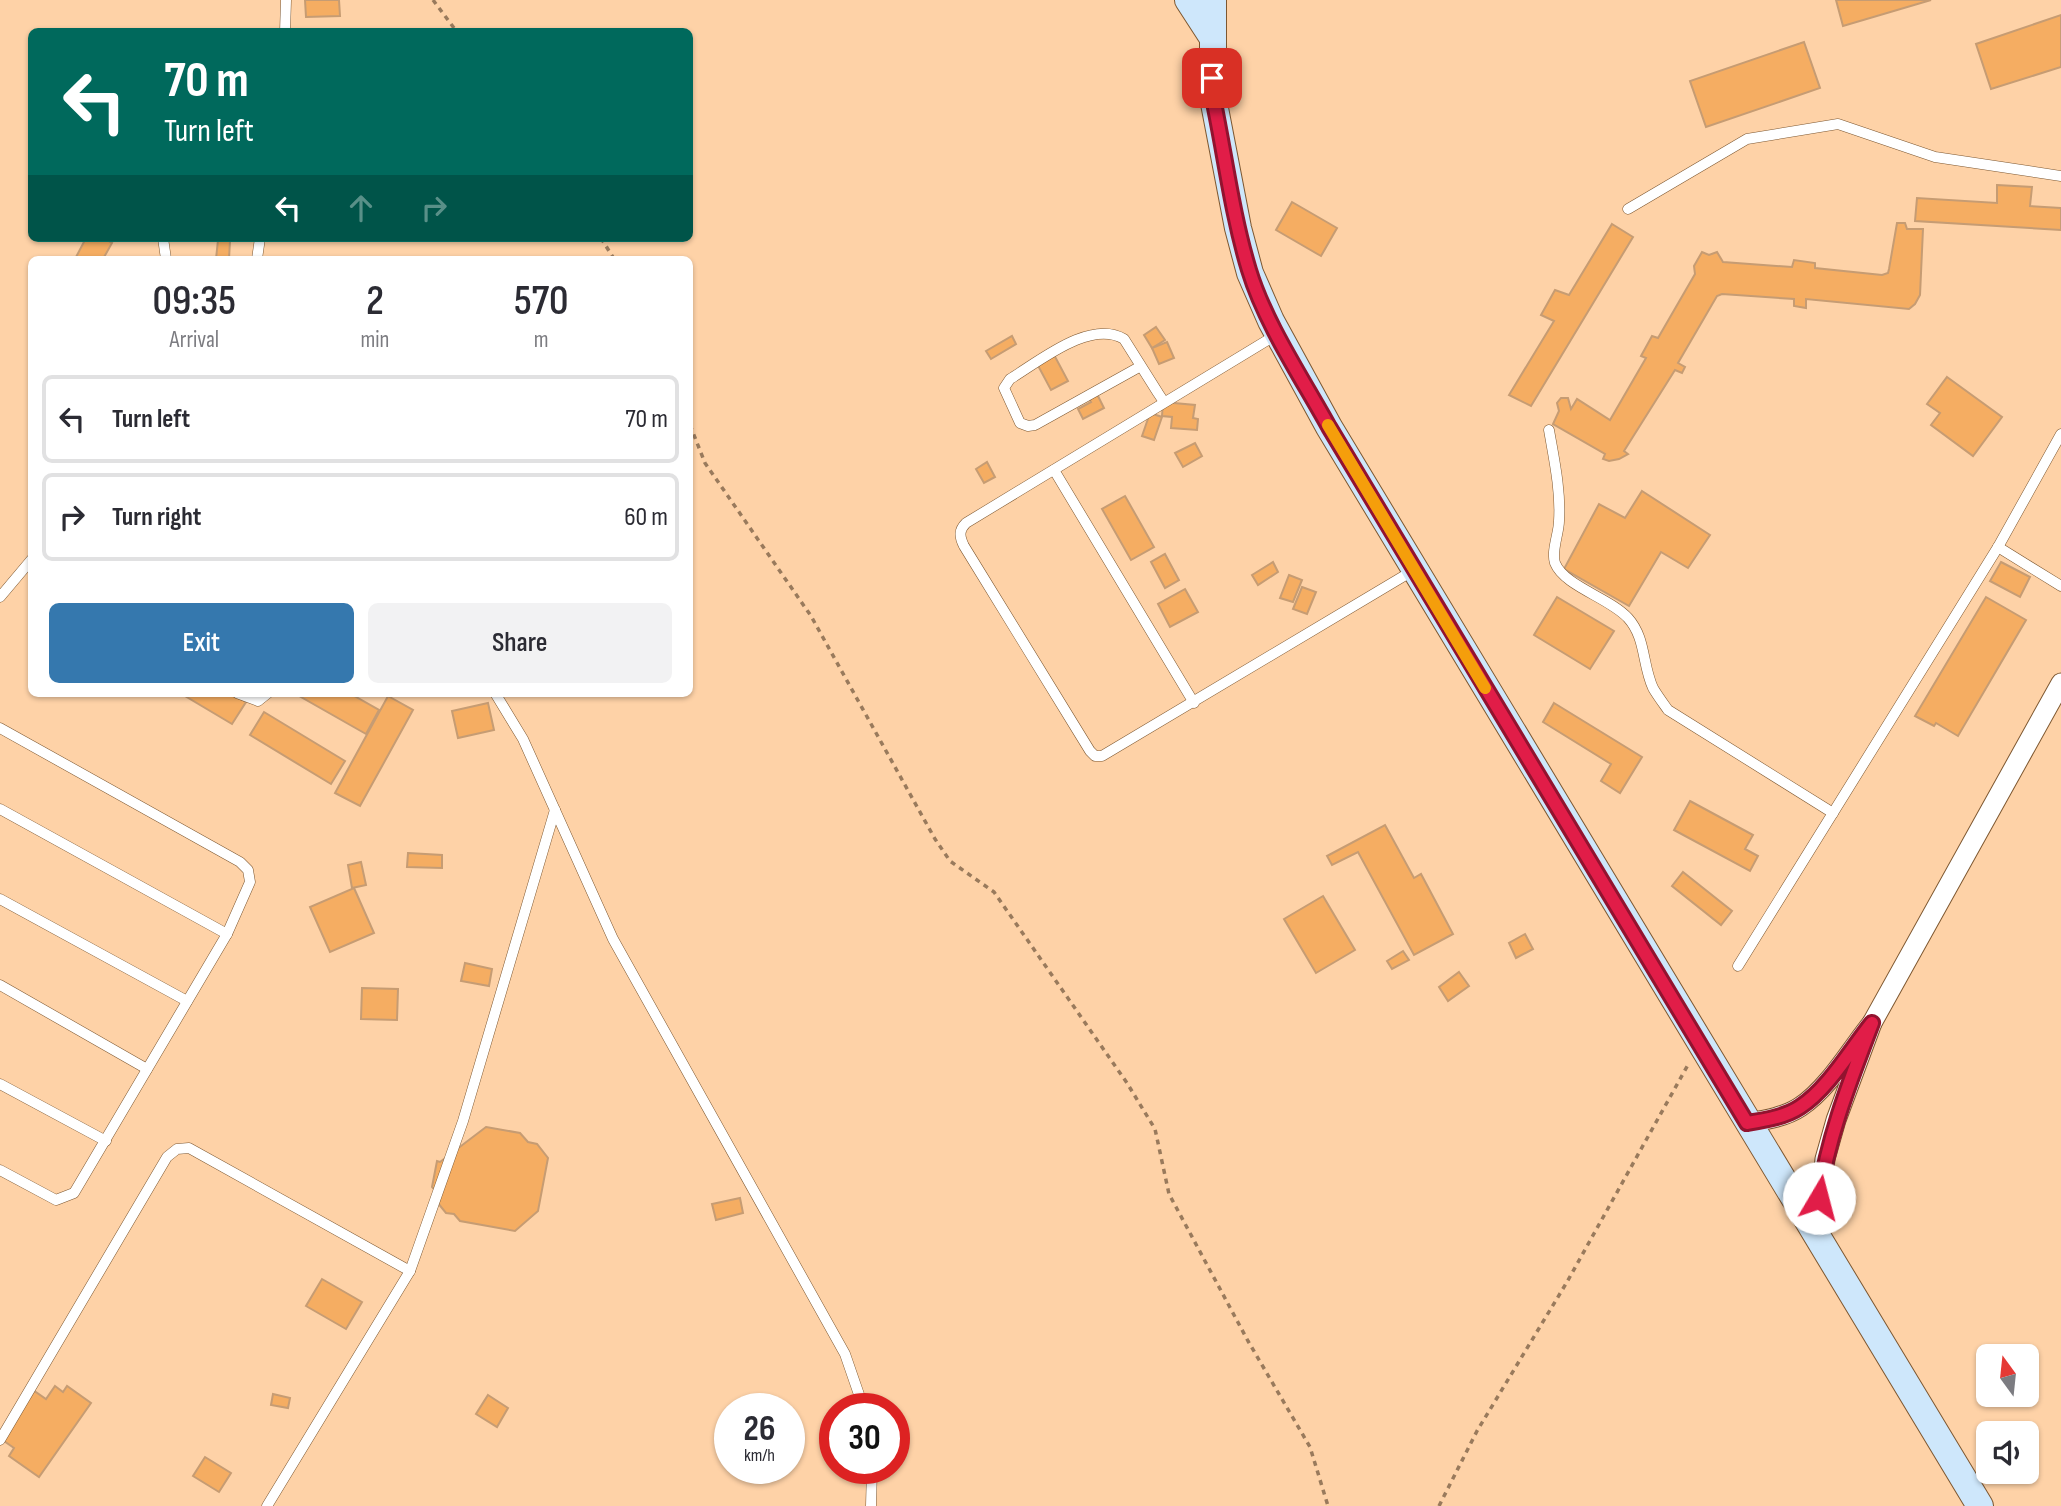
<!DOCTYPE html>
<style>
:root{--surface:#fff;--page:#f2f2f3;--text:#2b2b33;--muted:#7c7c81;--line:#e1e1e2;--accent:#3578ae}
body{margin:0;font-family:"Sofia Sans Condensed",sans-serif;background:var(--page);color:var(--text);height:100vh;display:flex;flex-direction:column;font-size:26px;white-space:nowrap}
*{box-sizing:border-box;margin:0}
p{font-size:23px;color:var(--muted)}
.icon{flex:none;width:38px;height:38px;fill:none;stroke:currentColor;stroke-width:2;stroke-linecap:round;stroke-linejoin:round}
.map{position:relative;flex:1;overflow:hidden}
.panel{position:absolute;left:28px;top:256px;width:665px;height:441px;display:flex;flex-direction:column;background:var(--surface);border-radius:10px;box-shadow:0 2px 5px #0004}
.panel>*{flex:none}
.hud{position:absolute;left:28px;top:28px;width:665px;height:214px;border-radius:10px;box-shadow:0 2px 5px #0004;background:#00695c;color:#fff;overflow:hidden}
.needle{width:46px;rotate:345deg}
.buttons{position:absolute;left:1976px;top:1344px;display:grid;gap:14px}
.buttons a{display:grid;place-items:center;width:63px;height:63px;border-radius:10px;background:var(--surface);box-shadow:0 2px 5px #0004;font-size:35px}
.speed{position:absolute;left:714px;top:1393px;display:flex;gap:14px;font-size:35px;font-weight:700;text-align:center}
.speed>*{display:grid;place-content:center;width:91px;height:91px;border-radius:50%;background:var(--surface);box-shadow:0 2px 5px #0004;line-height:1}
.speed small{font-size:18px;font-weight:400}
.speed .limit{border:10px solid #d22;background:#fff;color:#111}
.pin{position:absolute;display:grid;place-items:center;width:60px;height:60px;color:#fff;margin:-30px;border-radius:14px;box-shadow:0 4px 10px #0006}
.me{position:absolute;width:77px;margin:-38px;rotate:8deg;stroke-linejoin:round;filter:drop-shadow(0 0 5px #0008)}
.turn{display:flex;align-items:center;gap:24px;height:147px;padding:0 21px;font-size:32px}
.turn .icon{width:91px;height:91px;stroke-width:2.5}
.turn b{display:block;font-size:49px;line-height:60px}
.lanes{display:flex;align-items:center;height:66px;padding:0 21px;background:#0003;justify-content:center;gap:35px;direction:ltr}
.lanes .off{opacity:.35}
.eta{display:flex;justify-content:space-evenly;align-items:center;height:119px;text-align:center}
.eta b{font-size:42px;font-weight:600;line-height:49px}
.cta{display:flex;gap:14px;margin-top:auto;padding:14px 21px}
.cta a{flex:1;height:80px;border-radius:10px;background:var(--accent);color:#fff;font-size:28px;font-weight:600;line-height:80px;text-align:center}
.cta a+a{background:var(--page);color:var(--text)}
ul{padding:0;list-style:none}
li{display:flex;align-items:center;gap:21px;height:88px;margin:0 14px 10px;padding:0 7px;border:4px solid var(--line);border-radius:10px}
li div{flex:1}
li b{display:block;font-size:26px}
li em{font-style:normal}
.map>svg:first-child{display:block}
</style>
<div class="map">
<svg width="2061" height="1506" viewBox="0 0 2061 1506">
<rect width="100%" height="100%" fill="#fed2a7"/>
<!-- building -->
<g fill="#f5ad62" stroke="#c69c73" stroke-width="2">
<polygon points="305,0 339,0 340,16 306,17"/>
<polygon points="1836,0 1931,0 1843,26"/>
<polygon points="2061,15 2061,67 1991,89 1976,44"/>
<polygon points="1804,42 1820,88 1706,127 1690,81"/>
<polygon points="1997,185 2032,187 2030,206 2061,208 2061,230 1915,221 1917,198 1997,203"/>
<polygon points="1292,202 1337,228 1321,256 1276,230"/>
<polygon points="1897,223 1905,223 1907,229 1923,229 1920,295 1915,304 1909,309 1806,299 1806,308 1794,306 1794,299 1722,294 1717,296 1678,363 1685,367 1682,373 1675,370 1624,451 1628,454 1619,459 1609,461 1603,459 1605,454 1553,424 1559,411 1557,403 1561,398 1568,398 1571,409 1577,399 1610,420 1646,358 1641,356 1652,336 1658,338 1695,274 1694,266 1702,252 1709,255 1717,252 1723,262 1792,267 1794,260 1815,263 1815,268 1882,275 1888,273 1889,269"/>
<polygon points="1612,224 1633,237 1531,406 1509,395 1554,321 1541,315 1555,290 1569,295"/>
<polygon points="86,238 103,238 112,243 103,259 75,259"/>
<polygon points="218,240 230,241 229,259 216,259"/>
<polygon points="1156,327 1165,340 1152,348 1144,335"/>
<polygon points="1012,336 1016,344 991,359 986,351"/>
<polygon points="1167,342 1174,358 1159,364 1152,348"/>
<polygon points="1052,351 1068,381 1051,390 1035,360"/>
<polygon points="1947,377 2002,417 1973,456 1931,425 1940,413 1927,404"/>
<polygon points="1094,388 1104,408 1083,419 1078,409 1091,402 1086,393"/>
<polygon points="1163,402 1195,405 1193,418 1198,419 1197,430 1171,428 1172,417 1162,416"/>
<polygon points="1150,413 1162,417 1154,440 1142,436"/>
<polygon points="1195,443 1202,456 1183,467 1175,453"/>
<polygon points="987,462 995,477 984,483 976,469"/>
<polygon points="1642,491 1710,535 1688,568 1661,552 1629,606 1564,569 1599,504 1625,518"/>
<polygon points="1125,496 1154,547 1131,560 1102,509"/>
<polygon points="1165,554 1179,580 1165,588 1151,562"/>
<polygon points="1273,562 1278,572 1258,585 1252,575"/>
<polygon points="2001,562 2030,577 2020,597 1990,581"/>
<polygon points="1289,575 1302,580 1293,602 1280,598"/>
<polygon points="1302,587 1316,592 1307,614 1293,609"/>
<polygon points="1185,589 1198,612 1170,627 1158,604"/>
<polygon points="1557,597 1614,631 1590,669 1534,635"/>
<polygon points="1986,597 2026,620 1958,736 1936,723 1934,726 1915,716"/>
<polygon points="180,693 230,693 246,702 232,724"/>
<polygon points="294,693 349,693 379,710 366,734"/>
<polygon points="388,696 413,710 360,806 335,793"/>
<polygon points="488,703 494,730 458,738 452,711"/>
<polygon points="1554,703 1642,757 1620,793 1601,781 1611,764 1543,722"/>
<polygon points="264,712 345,761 331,784 250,735"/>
<polygon points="1690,801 1753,835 1745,849 1758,856 1750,871 1674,830"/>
<polygon points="1385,825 1414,878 1421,874 1453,934 1414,955 1358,852 1332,865 1327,856"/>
<polygon points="408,853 442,855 442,868 407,867"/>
<polygon points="361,862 366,885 352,888 348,865"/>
<polygon points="1683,872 1732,911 1721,925 1672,886"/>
<polygon points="354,888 374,933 330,952 310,907"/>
<polygon points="1323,896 1355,950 1316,973 1284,919"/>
<polygon points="1525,934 1533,949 1516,958 1509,943"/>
<polygon points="1403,951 1409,960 1392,969 1387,961"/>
<polygon points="465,963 492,969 489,986 461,981"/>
<polygon points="1459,972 1469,986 1448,1001 1439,987"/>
<polygon points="362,988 398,989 397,1020 361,1019"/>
<polygon points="486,1127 520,1133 528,1142 537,1144 548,1158 538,1211 515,1231 460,1221 454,1214 446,1213 437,1202 439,1195 432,1187 437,1161 440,1162"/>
<polygon points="740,1198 743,1213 716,1220 712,1204"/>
<polygon points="322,1279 362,1302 346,1329 306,1306"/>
<polygon points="55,1386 63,1392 67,1386 91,1403 39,1477 9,1456 14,1448 1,1439 30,1388 46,1399"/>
<polygon points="273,1394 290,1398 288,1408 271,1405"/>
<polygon points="488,1395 508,1408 497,1427 476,1414"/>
<polygon points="205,1457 231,1473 219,1492 193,1476"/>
</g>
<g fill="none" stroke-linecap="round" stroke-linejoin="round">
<!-- service casing -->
<g stroke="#7d5730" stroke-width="11">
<g id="service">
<polyline points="285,32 286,0"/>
<polyline points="1628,209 1747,139 1838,124 1935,157 2061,176"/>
<polyline points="163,238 166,259"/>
<polyline points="257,259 260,238"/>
<path d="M 1276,335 L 966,523 C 959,530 959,536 964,546 L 1090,751 L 1095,756 L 1102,756 L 1414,570"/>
<path d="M 1141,366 L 1035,425 L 1028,426 L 1020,423 L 1004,388 L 1010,379 C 1040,361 1090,319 1124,339 L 1158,393 L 1164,402"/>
<path d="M 1549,430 C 1554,459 1561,491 1559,521 C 1559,533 1551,551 1555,563 C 1564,586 1610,598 1628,618 C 1646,638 1642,664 1653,688 C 1657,695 1663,703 1668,710 L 1833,813"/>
<polyline points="1054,470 1194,703"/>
<polyline points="1998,547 2061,586"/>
<polyline points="0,597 32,559"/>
<polyline points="237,693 258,701 268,693"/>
<polyline points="495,693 523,739 613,939 845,1354 864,1409"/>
<polyline points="0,728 240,862 248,870 250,882 227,934 74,1193 56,1200 0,1170"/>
<polyline points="0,809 227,934"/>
<polyline points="0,899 187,1001"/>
<polyline points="1738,966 1998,547 2061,434"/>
<polyline points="0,985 147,1069"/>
<polyline points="0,1084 106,1141"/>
<polyline points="0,1440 167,1157 177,1149 189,1148 410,1271"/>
<polyline points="267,1506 410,1271 463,1121 555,810"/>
<polyline points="871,1506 872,1468"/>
</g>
</g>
<!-- minor casing -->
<g stroke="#7d5730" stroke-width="21">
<g id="minor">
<polyline points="1872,1023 2061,683"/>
<path d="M 1747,1123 C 1765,1120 1785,1117 1800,1107 C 1828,1089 1851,1049 1872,1023 L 1836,1120 L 1825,1159 L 1817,1236"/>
</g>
</g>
<!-- secondary casing -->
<g stroke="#7d5730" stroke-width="28">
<g id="secondary">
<polyline points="1188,0 1212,37"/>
<polyline points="1213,0 1213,98 1238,228 1250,273 1271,321 1329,427 1980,1506"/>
</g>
</g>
<!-- path -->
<g stroke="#997a5c" stroke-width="3.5" stroke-dasharray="5 5" stroke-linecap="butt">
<polyline points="433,0 457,32"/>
<polyline points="601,238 614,259"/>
<polyline points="690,425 705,463 811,616 935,839 950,861 994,892 1127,1083 1155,1129 1169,1194 1248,1341 1310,1447 1328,1506"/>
<polyline points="1439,1506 1477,1431 1567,1282 1689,1063"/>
</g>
<!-- service -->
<use href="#service" stroke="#fff" stroke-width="10"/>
<!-- minor -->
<use href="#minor" stroke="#fff" stroke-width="19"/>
<!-- secondary -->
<use href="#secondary" stroke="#cee7fb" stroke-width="26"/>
</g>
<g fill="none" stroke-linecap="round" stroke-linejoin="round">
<!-- route casing -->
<g stroke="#92132f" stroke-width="18">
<path id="route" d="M 1212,78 L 1213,98 C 1225,155 1232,214 1249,270 C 1265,323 1302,378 1329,427 L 1747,1123 C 1765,1120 1785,1117 1800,1107 C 1828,1089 1851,1049 1872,1023 C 1850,1081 1828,1136 1819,1198"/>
</g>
<!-- route -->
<use href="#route" stroke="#e11d48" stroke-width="12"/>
<!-- slow -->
<polyline stroke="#f59e0b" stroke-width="12" points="1328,425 1485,688"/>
</g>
</svg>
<div class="buttons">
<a><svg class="needle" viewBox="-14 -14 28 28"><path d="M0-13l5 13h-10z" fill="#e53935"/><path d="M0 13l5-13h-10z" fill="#7c7c81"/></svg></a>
<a><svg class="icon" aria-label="sound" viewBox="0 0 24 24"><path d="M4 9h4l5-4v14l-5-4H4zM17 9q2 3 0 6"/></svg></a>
</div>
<div class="speed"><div>26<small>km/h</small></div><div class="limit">30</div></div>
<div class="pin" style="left:1212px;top:78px;background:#d93025"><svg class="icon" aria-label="arrive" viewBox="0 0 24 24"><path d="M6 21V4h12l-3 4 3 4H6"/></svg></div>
<svg class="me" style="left:1819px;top:1198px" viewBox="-20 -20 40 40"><circle r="19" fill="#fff"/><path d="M0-13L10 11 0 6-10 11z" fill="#e11d48"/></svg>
<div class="hud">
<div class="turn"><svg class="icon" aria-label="left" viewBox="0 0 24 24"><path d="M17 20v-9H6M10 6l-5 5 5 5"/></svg><div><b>70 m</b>Turn left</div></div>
<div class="lanes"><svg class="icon" aria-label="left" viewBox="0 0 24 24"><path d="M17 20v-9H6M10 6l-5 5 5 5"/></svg><svg class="icon off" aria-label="ahead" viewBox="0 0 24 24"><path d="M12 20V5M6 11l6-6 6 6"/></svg><svg class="icon off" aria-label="right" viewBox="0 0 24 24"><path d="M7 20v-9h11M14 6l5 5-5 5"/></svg></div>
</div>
<section class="panel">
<div class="eta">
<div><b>09:35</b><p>Arrival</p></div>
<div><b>2</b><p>min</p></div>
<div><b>570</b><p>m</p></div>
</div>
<ul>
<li><svg class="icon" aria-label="left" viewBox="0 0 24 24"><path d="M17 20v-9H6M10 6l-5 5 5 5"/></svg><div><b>Turn left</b></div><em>70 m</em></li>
<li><svg class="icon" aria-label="right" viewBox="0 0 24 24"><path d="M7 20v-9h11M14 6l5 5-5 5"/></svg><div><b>Turn right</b></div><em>60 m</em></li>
</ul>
<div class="cta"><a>Exit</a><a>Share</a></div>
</section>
</div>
